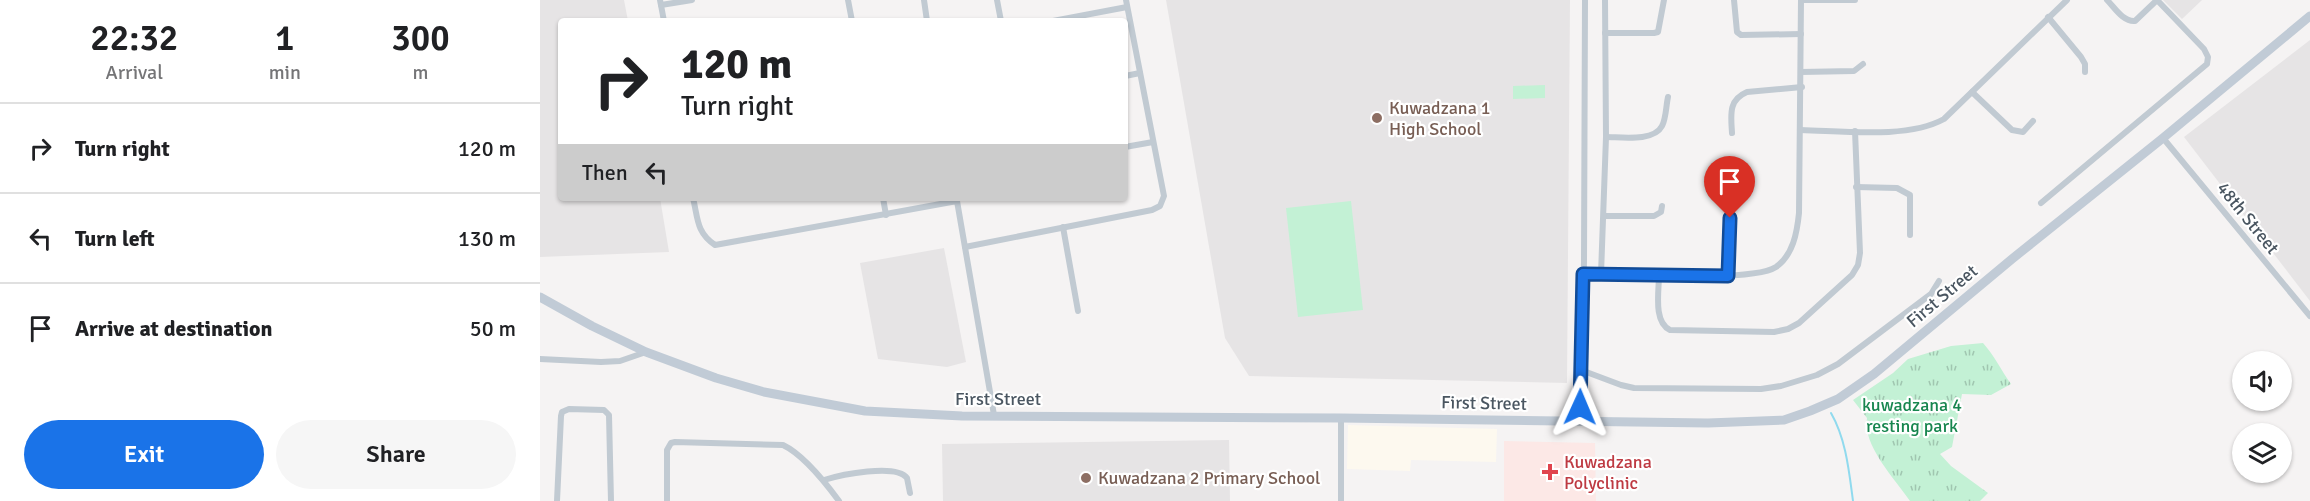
<!DOCTYPE html>
<style>
:root{--surface:#fff;--page:#f6f6f6;--text:#202124;--muted:#757577;--line:#e0e0e0;--accent:#1a73e8}
body{margin:0;font-family:Signika,sans-serif;background:var(--page);color:var(--text);height:100vh;display:flex;flex-direction:column;font-size:22px;white-space:nowrap}
*{box-sizing:border-box;margin:0}
p{font-size:20px;color:var(--muted)}
.icon{flex:none;width:33px;height:33px;fill:none;stroke:currentColor;stroke-width:2;stroke-linecap:round;stroke-linejoin:round}
.map{position:relative;flex:1;overflow:hidden}
.drawer{display:flex;flex-direction:column;background:var(--surface);width:540px}
.drawer>*{flex:none}
.hud{position:absolute;left:18px;top:18px;width:570px;height:183px;border-radius:6px;box-shadow:0 2px 4px #0004;background:#fff;color:var(--text);overflow:hidden}
.buttons{position:absolute;left:1692px;top:351px;display:grid;gap:12px}
.buttons a{display:grid;place-items:center;width:60px;height:60px;border-radius:50%;background:var(--surface);box-shadow:0 2px 4px #0004;font-size:30px}
.pin{position:absolute;display:grid;place-items:center;width:51px;height:51px;color:#fff;margin:-62px -26px;border-radius:50% 50% 50% 0;rotate:-45deg;box-shadow:0 0 6px #0007}
.pin .icon{rotate:45deg}
.me{position:absolute;width:66px;margin:-33px;rotate:1deg;stroke-linejoin:round;filter:drop-shadow(0 0 4px #0008)}
.turn{display:flex;align-items:center;gap:21px;height:126px;padding:0 24px;font-size:27px}
.turn .icon{width:78px;height:78px;stroke-width:2.5}
.turn b{display:block;font-size:42px;line-height:51px}
.then{display:flex;align-items:center;height:57px;padding:0 24px;background:#0003;gap:12px;font-size:22px}
.eta{display:flex;justify-content:space-evenly;align-items:center;height:102px;text-align:center}
.eta b{font-size:36px;font-weight:600;line-height:42px}
.action{display:flex;gap:12px;margin-top:auto;padding:12px 24px}
.action a{flex:1;height:69px;border-radius:36px;background:var(--accent);color:#fff;font-size:24px;font-weight:600;line-height:69px;text-align:center}
.action a+a{background:var(--page);color:var(--text)}
ul{padding:0;list-style:none}
li{display:flex;align-items:center;gap:18px;height:90px;padding:0 24px;border-top:2px solid var(--line)}
li div{flex:1}
li b{display:block;font-size:22px}
li em{font-style:normal}
main{display:flex;flex:1;min-height:0}
.map>svg:first-child{display:block}
</style>
<main>
<section class="drawer">
<div class="eta">
<div><b>22:32</b><p>Arrival</p></div>
<div><b>1</b><p>min</p></div>
<div><b>300</b><p>m</p></div>
</div>
<ul>
<li><svg class="icon" aria-label="right" viewBox="0 0 24 24"><path d="M7 20v-9h11M14 6l5 5-5 5"/></svg><div><b>Turn right</b></div><em>120 m</em></li>
<li><svg class="icon" aria-label="left" viewBox="0 0 24 24"><path d="M17 20v-9H6M10 6l-5 5 5 5"/></svg><div><b>Turn left</b></div><em>130 m</em></li>
<li><svg class="icon" aria-label="arrive" viewBox="0 0 24 24"><path d="M6 21V4h12l-3 4 3 4H6"/></svg><div><b>Arrive at destination</b></div><em>50 m</em></li>
</ul>
<div class="action"><a>Exit</a><a>Share</a></div>
</section>
<div class="map">
<svg width="1770" height="501" viewBox="0 0 1770 501">
<defs>
<pattern id="park-tufts" width="24" height="20" patternUnits="userSpaceOnUse" patternTransform="scale(1.5)"><rect width="24" height="20" fill="#c3f1d5"/><path d="M3 7l-1-3M5 7V3M7 7l1-3M15 17l-1-3M17 17v-4M19 17l1-3" fill="none" stroke="#a0c6b0"/></pattern>
</defs>
<rect width="100%" height="100%" fill="#f5f3f3"/>
<!-- commercial -->
<polygon fill="#fdf9ef" points="808,425 957,429 956,462 871,460 870,471 807,469"/>
<!-- education -->
<g fill="#e6e4e5">
<polygon points="0,0 84,0 88,21 21,21 21,198 120,198 129,252 0,257"/>
<polygon points="626,0 1030,0 1027,383 709,376 685,338"/>
<polygon points="1623,0 1662,0 1642,19"/>
<polygon points="1770,40 1770,301 1644,137"/>
<polygon points="404,248 426,362 407,367 338,359 320,263"/>
<polygon points="689,440 690,501 403,501 402,444"/>
</g>
<!-- medical -->
<polygon fill="#fce8e6" points="964,441 1055,443 1056,501 964,501"/>
<!-- park -->
<path fill="url(#park-tufts)" d="M 1443,343 C 1454,355 1461,370 1471,384 L 1451,395 L 1422,394 L 1412,447 L 1400,454 L 1411,466 L 1448,493 L 1440,501 L 1370,501 C 1355,479 1322,445 1327,418 L 1313,400 L 1353,373 L 1368,359 L 1411,346 Z"/>
<!-- pitch -->
<g fill="#c3f1d5">
<polygon points="1005,85 1005,98 973,99 973,86"/>
<polygon points="811,201 823,310 758,317 746,208"/>
</g>
<g fill="none" stroke-linecap="round" stroke-linejoin="round">
<!-- stream -->
<path stroke="#90daee" stroke-width="2" d="M 1291,413 C 1306,439 1309,471 1313,501"/>
<!-- street -->
<g stroke="#c1cad2" stroke-width="6">
<polyline points="120,0 124,21"/>
<polyline points="308,0 312,21"/>
<polyline points="384,0 387,21"/>
<polyline points="457,0 461,21"/>
<polyline points="1194,0 1197,32 1201,35 1261,34"/>
<polyline points="1261,0 1315,0"/>
<path d="M 1567,0 C 1575,8 1583,22 1595,21 L 1617,0"/>
<polyline points="121,5 152,0"/>
<polyline points="1508,17 1541,57 1545,64 1545,72"/>
<polyline points="513,21 587,7"/>
<polyline points="1065,33 1114,33 1118,32 1124,0"/>
<polyline points="1261,72 1314,71 1323,64"/>
<polyline points="585,76 600,73"/>
<polyline points="1432,92 1472,130 1483,132 1493,121"/>
<path d="M 1261,130 C 1303,131 1368,139 1404,119 L 1527,0"/>
<path d="M 1192,133 C 1191,115 1188,100 1207,92 L 1262,87"/>
<path d="M 1066,137 C 1081,137 1114,142 1122,126 C 1126,119 1126,106 1128,97"/>
<polyline points="1623,138 1770,316"/>
<polyline points="585,147 613,142"/>
<polyline points="1316,187 1357,188 1370,195 1370,235"/>
<path d="M 153,198 C 158,218 156,232 175,245 L 417,201 L 454,415"/>
<polyline points="343,198 346,215"/>
<polyline points="1501,203 1667,64 1668,57 1664,49 1617,0"/>
<polyline points="1064,216 1114,216 1121,212 1122,206"/>
<polyline points="523,227 538,311"/>
<polyline points="425,247 612,210 620,206 624,196 586,0"/>
<path d="M 1043,274 C 1079,274 1212,283 1236,267 C 1253,255 1257,233 1259,213 L 1261,0"/>
<polyline points="1061,274 1066,137 1065,0"/>
<path d="M 1119,275 C 1119,291 1113,322 1130,330 L 1234,332 L 1248,329 L 1259,323 L 1312,275 L 1318,265 L 1320,253 L 1315,131"/>
<polyline points="1188,276 1191,199"/>
<polyline points="0,359 61,362 80,361 106,352"/>
<polyline points="1041,370 1081,385 1094,388 1221,389 1241,386 1277,375 1298,364 1391,294 1399,281"/>
<polyline points="1040,421 1044,262 1045,0"/>
<path d="M 284,480 C 300,475 356,463 367,478 L 370,493"/>
<polyline points="17,501 21,416 22,412 29,409 64,410 69,415 71,501"/>
<path d="M 127,501 L 127,450 L 131,443 L 135,442 L 243,445 C 264,455 285,482 299,501"/>
<polyline points="801,501 801,418"/>
</g>
<!-- secondary -->
<polyline stroke="#c1cbd6" stroke-width="9" points="0,297 52,326 106,352 176,378 224,392 325,411 422,416 801,418 1168,423 1244,420 1270,411 1298,399 1334,374 1472,259 1623,138 1770,16"/>
</g>
<g fill="none" stroke-linecap="round" stroke-linejoin="round">
<!-- route casing -->
<g stroke="#114b97" stroke-width="15">
<polyline id="route" points="1040,407 1043,274 1188,276 1190,218"/>
</g>
<!-- route -->
<use href="#route" stroke="#1a73e8" stroke-width="10"/>
</g>
<!-- markers -->
<g fill="#8d6e63" stroke="#fff" stroke-width="2">
<circle cx="837" cy="118" r="6"/>
<circle cx="546" cy="478" r="6"/>
</g>
<path fill="#e0444e" stroke="#fff" stroke-width="2" d="M1007 463h6v6h6v6h-6v6h-6v-6h-6v-6h6z"/>
<g text-anchor="middle" dominant-baseline="central" stroke-width="4.5" stroke-linejoin="round" paint-order="stroke">
<!-- education labels -->
<g font-size="18" fill="#785e54" stroke="#fff" text-anchor="start">
<text x="849" y="108">Kuwadzana 1<tspan x="849" dy="21">High School</tspan></text>
<text x="558" y="478">Kuwadzana 2 Primary School</text>
</g>
<!-- street labels -->
<g font-size="18" fill="#4a5661" stroke="#fff">
<text transform="translate(1708 218) rotate(51)">48th Street</text>
<text transform="translate(1402 296) rotate(-40)">First Street</text>
<text x="458" y="399">First Street</text>
<text transform="translate(944 403) rotate(1)">First Street</text>
</g>
<!-- park labels -->
<g font-size="18" fill="#17864f" stroke="#fff">
<text x="1372" y="405">kuwadzana 4<tspan x="1372" dy="21">resting park</tspan></text>
</g>
<!-- health labels -->
<g font-size="18" fill="#be3a42" stroke="#fff" text-anchor="start">
<text x="1024" y="462">Kuwadzana<tspan x="1024" dy="21">Polyclinic</tspan></text>
</g>
</g>
</svg>
<div class="buttons">
<a><svg class="icon" aria-label="sound" viewBox="0 0 24 24"><path d="M4 9h4l5-4v14l-5-4H4zM17 9q2 3 0 6"/></svg></a>
<a><svg class="icon" aria-label="layers" viewBox="0 0 24 24"><path d="M12 4l9 5-9 5-9-5zM3 14l9 5 9-5"/></svg></a>
</div>
<div class="pin" style="left:1190px;top:218px;background:#d93025"><svg class="icon" aria-label="arrive" viewBox="0 0 24 24"><path d="M6 21V4h12l-3 4 3 4H6"/></svg></div>
<svg class="me" style="left:1040px;top:407px" viewBox="-20 -20 40 40"><path d="M0-17L14 15 0 8-14 15z" fill="#1a73e8" stroke="#fff" stroke-width="4"/></svg>
<div class="hud">
<div class="turn"><svg class="icon" aria-label="right" viewBox="0 0 24 24"><path d="M7 20v-9h11M14 6l5 5-5 5"/></svg><div><b>120 m</b>Turn right</div></div>
<div class="then">Then<svg class="icon" aria-label="left" viewBox="0 0 24 24"><path d="M17 20v-9H6M10 6l-5 5 5 5"/></svg></div>
</div>
</div>
</main>
